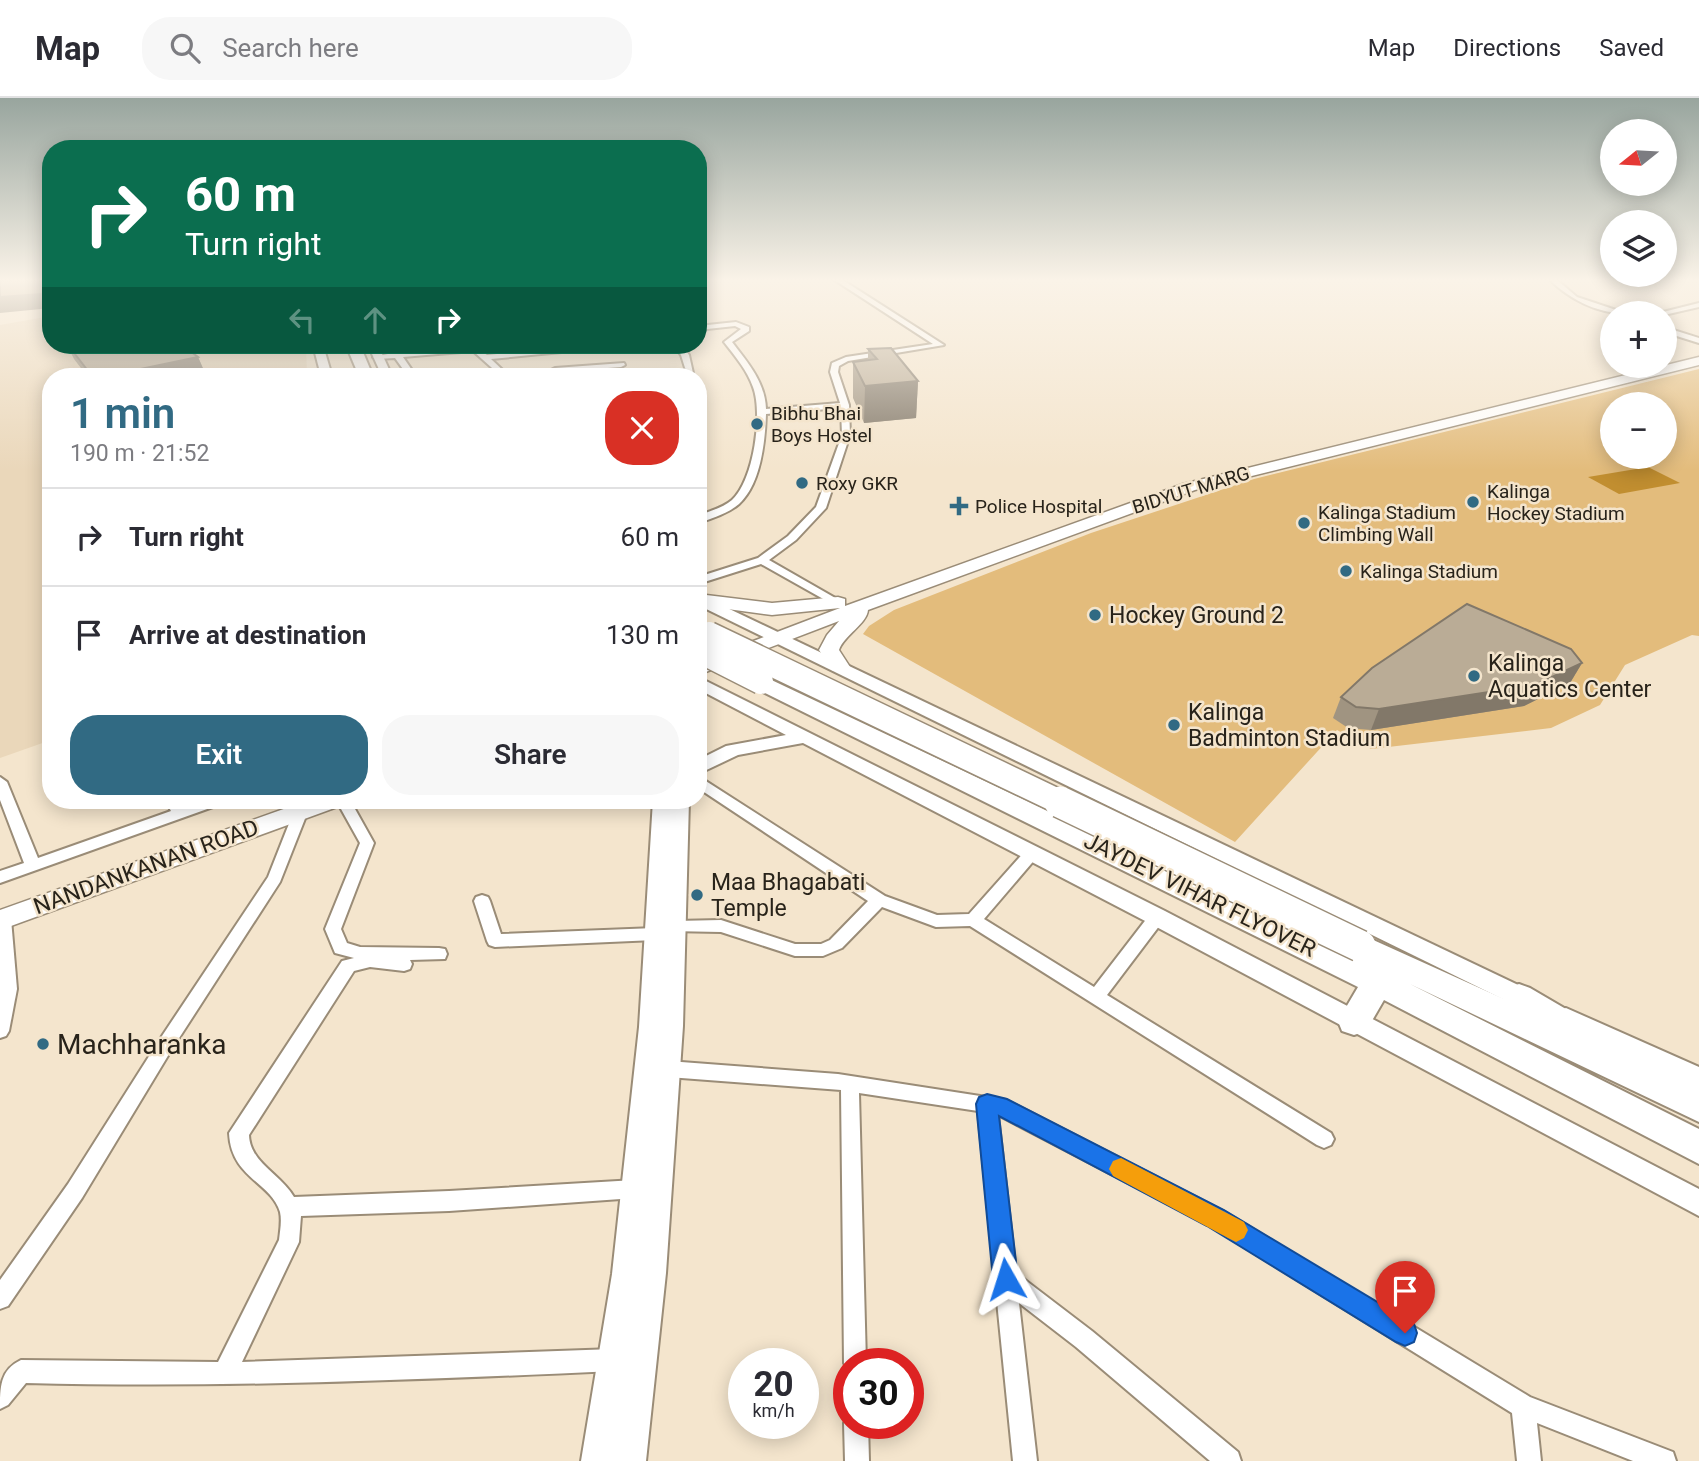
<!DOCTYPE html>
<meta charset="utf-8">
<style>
:root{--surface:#fff;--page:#f7f7f7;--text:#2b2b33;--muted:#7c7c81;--line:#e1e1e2;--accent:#316a83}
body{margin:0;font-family:Roboto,sans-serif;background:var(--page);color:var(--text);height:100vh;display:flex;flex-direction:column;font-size:26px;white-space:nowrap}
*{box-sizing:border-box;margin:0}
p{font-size:23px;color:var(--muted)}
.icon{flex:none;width:38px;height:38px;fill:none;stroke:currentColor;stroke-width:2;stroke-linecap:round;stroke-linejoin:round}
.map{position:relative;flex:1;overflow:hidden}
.details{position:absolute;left:42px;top:270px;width:665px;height:441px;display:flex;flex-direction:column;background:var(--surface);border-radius:28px;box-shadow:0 4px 18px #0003}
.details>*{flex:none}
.hud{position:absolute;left:42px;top:42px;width:665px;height:214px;border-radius:28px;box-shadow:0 4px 18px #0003;background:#0b6e4f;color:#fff;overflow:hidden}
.needle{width:46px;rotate:252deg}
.controls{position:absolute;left:1600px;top:21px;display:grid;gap:14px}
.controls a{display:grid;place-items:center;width:77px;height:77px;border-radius:50%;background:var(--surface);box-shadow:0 4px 18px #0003;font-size:35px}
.speed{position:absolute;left:728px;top:1250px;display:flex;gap:14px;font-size:35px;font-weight:700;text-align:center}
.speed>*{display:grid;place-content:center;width:91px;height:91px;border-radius:50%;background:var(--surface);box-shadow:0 4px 18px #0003;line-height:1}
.speed small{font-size:18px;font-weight:400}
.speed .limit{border:10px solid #d22;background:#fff;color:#111}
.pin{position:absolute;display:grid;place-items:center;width:60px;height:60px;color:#fff;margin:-72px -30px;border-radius:50% 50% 50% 0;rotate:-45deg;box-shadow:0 0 7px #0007}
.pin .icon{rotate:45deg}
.me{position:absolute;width:77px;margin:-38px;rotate:354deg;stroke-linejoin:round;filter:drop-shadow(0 0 5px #0008)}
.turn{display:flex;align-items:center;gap:24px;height:147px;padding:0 28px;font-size:32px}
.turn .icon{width:91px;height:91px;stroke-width:2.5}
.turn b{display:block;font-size:49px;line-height:60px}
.lanes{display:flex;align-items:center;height:66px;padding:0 28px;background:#0003;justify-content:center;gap:35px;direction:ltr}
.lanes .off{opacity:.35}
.round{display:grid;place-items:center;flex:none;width:74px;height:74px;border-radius:28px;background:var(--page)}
.headline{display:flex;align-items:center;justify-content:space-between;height:119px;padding:0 28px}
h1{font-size:42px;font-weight:600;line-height:52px;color:var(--accent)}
.cta{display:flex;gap:14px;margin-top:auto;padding:14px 28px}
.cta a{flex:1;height:80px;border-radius:28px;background:var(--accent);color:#fff;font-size:28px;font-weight:600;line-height:80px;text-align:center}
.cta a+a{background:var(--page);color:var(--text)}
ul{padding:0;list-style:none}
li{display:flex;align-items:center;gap:21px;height:98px;padding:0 28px;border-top:2px solid var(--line)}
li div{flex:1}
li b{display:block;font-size:26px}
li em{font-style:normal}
header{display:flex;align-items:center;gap:42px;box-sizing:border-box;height:98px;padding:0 35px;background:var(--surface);border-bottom:2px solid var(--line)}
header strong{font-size:33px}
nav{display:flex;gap:38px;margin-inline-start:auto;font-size:24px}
.search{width:490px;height:63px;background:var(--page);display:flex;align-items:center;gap:18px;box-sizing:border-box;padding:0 24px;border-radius:28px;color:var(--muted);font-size:26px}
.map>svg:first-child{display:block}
</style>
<header>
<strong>Map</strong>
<div class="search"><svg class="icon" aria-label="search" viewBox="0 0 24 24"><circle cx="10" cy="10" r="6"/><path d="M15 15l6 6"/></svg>Search here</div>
<nav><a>Map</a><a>Directions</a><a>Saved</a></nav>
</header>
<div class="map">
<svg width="1699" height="1363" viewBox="0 0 1699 1363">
<rect width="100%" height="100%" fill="#f4e5cd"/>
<!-- built -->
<polygon fill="#ead7ba" points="51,218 51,247 306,247 307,278 51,278 51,642 0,660 0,227"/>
<!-- green -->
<path fill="#e3bc7c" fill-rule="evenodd" d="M 1699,271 L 1699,538 L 1692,537 L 1625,567 L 1600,607 L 1551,630 L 1371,651 L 1337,632 L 1235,744 L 863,536 L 869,528 L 894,512 L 1091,435 L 1254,381 ZM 1612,306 L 1664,306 L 1664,359 L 1612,359 Z"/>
<!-- water -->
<polygon fill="#c18e30" points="1648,369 1680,385 1619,396 1588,379"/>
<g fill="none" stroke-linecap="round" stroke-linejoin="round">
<!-- street casing -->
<g stroke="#9a8c77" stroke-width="4">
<g id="street">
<path d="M 833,181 L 841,181 L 944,247 L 848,263 L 839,268 L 838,274 L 849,307 L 850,337 L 826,410 L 796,442 L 769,462 L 844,505 L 838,508 L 834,507 L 761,466 L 698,486 L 698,479 L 758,460 L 788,438 L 816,409 L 842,337 L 841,310 L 766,316 C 765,344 761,386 739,406 C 729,415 711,421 698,425 L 698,418 C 709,413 723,410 732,402 C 754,382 763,315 753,289 C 747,272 735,258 724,244 L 741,231 L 735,228 L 698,232 L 698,228 L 736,224 L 749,229 L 749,233 L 732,244 C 748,265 765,284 766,311 L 840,305 L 830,274 L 832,265 L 846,259 L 933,246 Z"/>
<path d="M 1549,181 L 1556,181 L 1577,199 L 1625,215 C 1597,216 1568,200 1549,181 Z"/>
<polygon points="1699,205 1699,209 1664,217 1659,215"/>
<polygon points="1664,229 1699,240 1699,245 1664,234"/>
<polygon points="391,247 399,247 400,255 475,249 487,257 591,247 617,247 613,249 491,261 509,278 501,278 473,253 403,259 416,278 408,278 395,260 377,261 373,259 393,255"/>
<polygon points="674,247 682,247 689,257 693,275 686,273 681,257"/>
<polygon points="624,265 625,267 621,269 555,274 551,272 555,270"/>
<polygon points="698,678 885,798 937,817 969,816 1027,751 1037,751 1040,755 1037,759 984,821 1094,889 1151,815 1157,813 1163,815 1165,819 1163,823 1107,897 1331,1035 1334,1041 1331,1047 1324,1050 1317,1047 970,828 936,829 882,809 842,850 823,858 795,858 721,834 669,833 667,829 669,825 675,823 721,822 795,846 821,846 830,842 868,803 698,690"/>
<polygon points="0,679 7,684 38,760 171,713 165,702 179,702 183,709 205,702 226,702 224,705 0,785 0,773 24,765 0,702"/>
<path d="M 336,702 L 350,702 L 374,745 L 341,831 L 347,845 L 360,849 L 439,850 L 445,851 L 447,856 L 445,861 L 410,862 L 412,866 L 410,871 L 404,873 L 370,869 L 354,873 L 249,1037 C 250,1065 281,1076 294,1099 L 449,1093 L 635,1082 L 642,1084 L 645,1091 L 642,1098 L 635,1100 L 449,1113 L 301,1118 L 299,1144 L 242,1264 L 614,1251 L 622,1254 L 625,1262 L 622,1270 L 614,1273 C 418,1282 222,1290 26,1285 L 8,1307 L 0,1311 C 0,1289 0,1272 21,1262 L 218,1264 L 279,1142 C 280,1133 282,1123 280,1114 C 271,1084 231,1080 229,1035 L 342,863 L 354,860 L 335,855 L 325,831 L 360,745 Z"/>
<polygon points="301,708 308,713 280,784 172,951 82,1100 8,1208 0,1211 0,1182 68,1086 160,941 268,779 294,713"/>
<polygon points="482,797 488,799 490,803 501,836 655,830 661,832 663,836 661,840 655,842 495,849 489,847 487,843 474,803 476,799"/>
<polygon points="3,815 9,817 11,821 17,891 9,933 6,938 0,940 0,816"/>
<polygon points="668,963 838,976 1006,1002 1223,1113 1530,1299 1673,1354 1676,1363 1633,1363 1537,1325 1541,1363 1517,1363 1512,1315 1209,1127 998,1017 1016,1175 1092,1233 1238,1354 1241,1363 1210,1363 1076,1249 1019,1205 1037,1363 1013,1363 978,1013 859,995 866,1265 849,1265 849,1274 844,1265 841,992 668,979 662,977 659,971 662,965"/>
<polygon points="849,1316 849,1325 868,1325 869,1363 845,1363 844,1325"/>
</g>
</g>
<!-- secondary casing -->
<g stroke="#9a8c77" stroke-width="4">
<g id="secondary">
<polygon points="313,247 323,247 332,278 321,278"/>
<polygon points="368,247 378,247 392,278 382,278"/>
<polygon points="698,496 1537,896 1541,903 1537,910 1529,913 1521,910 698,507"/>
<polygon points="698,579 1165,813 1699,1091 1699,1118 1149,825 803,645 738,657 698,676 698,662 726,648 786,637 698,591"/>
<polygon points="653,702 689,702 683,928 666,1175 646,1363 581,1363 612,1176 639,929"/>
<polygon points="1566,910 1699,969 1699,992 1557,927 1554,920 1557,913"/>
</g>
</g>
<!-- primary casing -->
<g stroke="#9a8c77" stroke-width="3">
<g id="primary">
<path d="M 1699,259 L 1699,267 L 1195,392 L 868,512 C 867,526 844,537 839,552 L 850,569 L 847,573 L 833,573 L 819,552 L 827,537 L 839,523 L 698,577 L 698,564 L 840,510 L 772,517 L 698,507 L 698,496 L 772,505 L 838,499 L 845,501 L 845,508 L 1183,386 Z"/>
<polygon points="309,702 344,702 340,708 0,832 0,812"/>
</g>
</g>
<!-- highway casing -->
<g stroke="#9a8c77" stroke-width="4">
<g id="highway">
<polygon points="346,247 360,247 373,278 359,278"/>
<polygon points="761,577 1348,855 1345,848 1349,840 1360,836 1504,901 1508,890 1519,886 1530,890 1583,921 1588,931 1584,938 1699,991 1699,1024 1410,886 1699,1031 1699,1066 1384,902 1366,933 1354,937 1342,933 1338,923 1358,889 753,589 749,584 753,579"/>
</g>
</g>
<!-- street -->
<use href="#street" fill="#fff" fill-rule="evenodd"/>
<!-- secondary -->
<use href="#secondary" fill="#fff" fill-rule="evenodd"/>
<!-- primary -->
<use href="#primary" fill="#fff" fill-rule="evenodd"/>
<!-- highway -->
<use href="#highway" fill="#fff" fill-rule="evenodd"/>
<!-- highway-bridge-far1 casing -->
<g stroke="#9a8c77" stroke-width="27" stroke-linecap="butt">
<g id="highway-bridge-far1">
<polyline points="709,536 1064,706"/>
<polyline points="698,552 761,584"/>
</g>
</g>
<!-- highway-bridge casing -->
<g stroke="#9a8c77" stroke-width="34" stroke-linecap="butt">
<polyline id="highway-bridge" points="1060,704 1360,848"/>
</g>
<!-- highway-bridge-far1 -->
<use href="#highway-bridge-far1" stroke="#fff" stroke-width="24"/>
<!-- highway-bridge -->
<use href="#highway-bridge" stroke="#fff" stroke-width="31"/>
</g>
<!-- wall -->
<g fill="#a09481">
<polygon points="67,247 198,259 205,275 189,278 87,278 74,261"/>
<polygon points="868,251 918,283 916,320 864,325 853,300 853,264 868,262"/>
<polygon points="1582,565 1570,585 1524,608 1371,632 1348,630 1333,620 1341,599"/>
</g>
<!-- shaded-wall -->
<g fill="#827869">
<polygon points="51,193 51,210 0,215 0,199"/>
<polygon points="198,259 205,275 189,278 107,278"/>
<polygon points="918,283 916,320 864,325 865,288"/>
<polygon points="1582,565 1570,585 1524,608 1371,632 1379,611"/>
</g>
<!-- building -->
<g fill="#baac96" stroke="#827869" stroke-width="2">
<polygon points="0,181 51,181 51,193 41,196 0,199"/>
<polygon points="68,247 182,247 198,259 107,278 92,278"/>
<polygon points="891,250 918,283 865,288 853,264 877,261 868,251"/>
<polygon points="1467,506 1571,551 1582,565 1535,587 1379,611 1356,609 1341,599 1372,570"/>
</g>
<!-- sky -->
<linearGradient id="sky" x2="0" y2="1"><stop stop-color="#98a59e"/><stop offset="0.49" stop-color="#faf3e8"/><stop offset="1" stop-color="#faf3e8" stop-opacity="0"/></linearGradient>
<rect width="1699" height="372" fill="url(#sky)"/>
<!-- route -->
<polygon fill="#1a73e8" stroke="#114b97" stroke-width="2" points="987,996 1007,1001 1224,1112 1414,1226 1417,1235 1414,1244 1405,1248 1396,1244 1207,1128 999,1018 1018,1181 1014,1189 1006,1193 997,1189 993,1181 976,1006 979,999"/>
<!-- slow -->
<polygon fill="#f59e0b" points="1121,1060 1244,1124 1248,1132 1244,1140 1236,1144 1228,1140 1113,1078 1109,1071 1113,1063"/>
<!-- markers -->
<g fill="#316a83" stroke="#f4e5cd" stroke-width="2.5">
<circle cx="757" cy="326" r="7"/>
<circle cx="802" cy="385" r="7"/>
<circle cx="1473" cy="404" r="7"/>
<path d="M955.5 397.5h7v7h7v7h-7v7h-7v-7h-7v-7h7z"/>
<circle cx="1304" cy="425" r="7"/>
<circle cx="1346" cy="473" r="7"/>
<circle cx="1095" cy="517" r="7"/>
<circle cx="1474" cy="578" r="7"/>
<circle cx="1174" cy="627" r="7"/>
<circle cx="697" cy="797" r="7"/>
<circle cx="43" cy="946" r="7"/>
</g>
<g text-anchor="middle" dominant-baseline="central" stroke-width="5" stroke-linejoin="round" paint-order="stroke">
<!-- far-poi labels -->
<g font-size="19" fill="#28231a" stroke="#f4e5cd" text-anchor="start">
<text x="771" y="315">Bibhu Bhai<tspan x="771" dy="22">Boys Hostel</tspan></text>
<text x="816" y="385">Roxy GKR</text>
<text x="1487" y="393">Kalinga<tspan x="1487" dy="22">Hockey Stadium</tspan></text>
<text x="975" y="408">Police Hospital</text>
<text x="1318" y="414">Kalinga Stadium<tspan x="1318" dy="22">Climbing Wall</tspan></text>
<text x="1360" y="473">Kalinga Stadium</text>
</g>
<!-- far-street labels -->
<g font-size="19" fill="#28231a" stroke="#f4e5cd">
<text transform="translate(1191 392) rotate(-17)">BIDYUT MARG</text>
</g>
<!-- poi labels -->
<g font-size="23" fill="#28231a" stroke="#f4e5cd" text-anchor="start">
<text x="1109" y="517">Hockey Ground 2</text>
<text x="1488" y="565">Kalinga<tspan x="1488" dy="26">Aquatics Center</tspan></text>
<text x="1188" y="614">Kalinga<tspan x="1188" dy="26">Badminton Stadium</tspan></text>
<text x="711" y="784">Maa Bhagabati<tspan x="711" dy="26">Temple</tspan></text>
</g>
<!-- street labels -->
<g font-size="23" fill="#28231a" stroke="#f4e5cd">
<text transform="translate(146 769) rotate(-20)">NANDANKANAN ROAD</text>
<text transform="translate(1200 797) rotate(26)">JAYDEV VIHAR FLYOVER</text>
</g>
<!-- near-poi labels -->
<g font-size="28" fill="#28231a" stroke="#f4e5cd" text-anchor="start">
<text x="57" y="946">Machharanka</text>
</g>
</g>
</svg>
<div class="controls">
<a><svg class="needle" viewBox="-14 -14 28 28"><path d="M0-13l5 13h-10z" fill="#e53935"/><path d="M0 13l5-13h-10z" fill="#7c7c81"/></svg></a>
<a><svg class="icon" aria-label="layers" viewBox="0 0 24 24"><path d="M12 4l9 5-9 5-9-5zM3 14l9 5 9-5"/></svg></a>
<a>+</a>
<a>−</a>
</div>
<div class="speed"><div>20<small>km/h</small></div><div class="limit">30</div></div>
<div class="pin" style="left:1405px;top:1235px;background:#d93025"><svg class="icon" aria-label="arrive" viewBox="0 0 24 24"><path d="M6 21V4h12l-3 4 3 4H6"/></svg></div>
<svg class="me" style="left:1006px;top:1181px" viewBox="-20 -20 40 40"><path d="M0-17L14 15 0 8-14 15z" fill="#1a73e8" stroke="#fff" stroke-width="4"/></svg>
<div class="hud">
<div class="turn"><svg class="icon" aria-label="right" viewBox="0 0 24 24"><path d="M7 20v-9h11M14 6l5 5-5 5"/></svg><div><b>60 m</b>Turn right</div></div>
<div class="lanes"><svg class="icon off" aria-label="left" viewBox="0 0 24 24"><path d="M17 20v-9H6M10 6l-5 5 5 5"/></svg><svg class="icon off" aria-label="ahead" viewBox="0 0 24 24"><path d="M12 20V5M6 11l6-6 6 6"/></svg><svg class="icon" aria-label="right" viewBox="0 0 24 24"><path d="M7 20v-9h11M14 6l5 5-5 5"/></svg></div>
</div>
<section class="details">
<div class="headline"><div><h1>1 min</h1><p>190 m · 21:52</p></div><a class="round" style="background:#d93025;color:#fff"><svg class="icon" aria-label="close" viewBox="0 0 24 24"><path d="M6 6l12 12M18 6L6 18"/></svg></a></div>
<ul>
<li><svg class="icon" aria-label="right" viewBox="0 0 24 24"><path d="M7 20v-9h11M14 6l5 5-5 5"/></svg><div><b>Turn right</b></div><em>60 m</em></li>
<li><svg class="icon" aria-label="arrive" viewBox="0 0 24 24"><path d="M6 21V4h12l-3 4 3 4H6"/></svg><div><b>Arrive at destination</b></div><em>130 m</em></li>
</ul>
<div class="cta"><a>Exit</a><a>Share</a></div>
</section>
</div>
